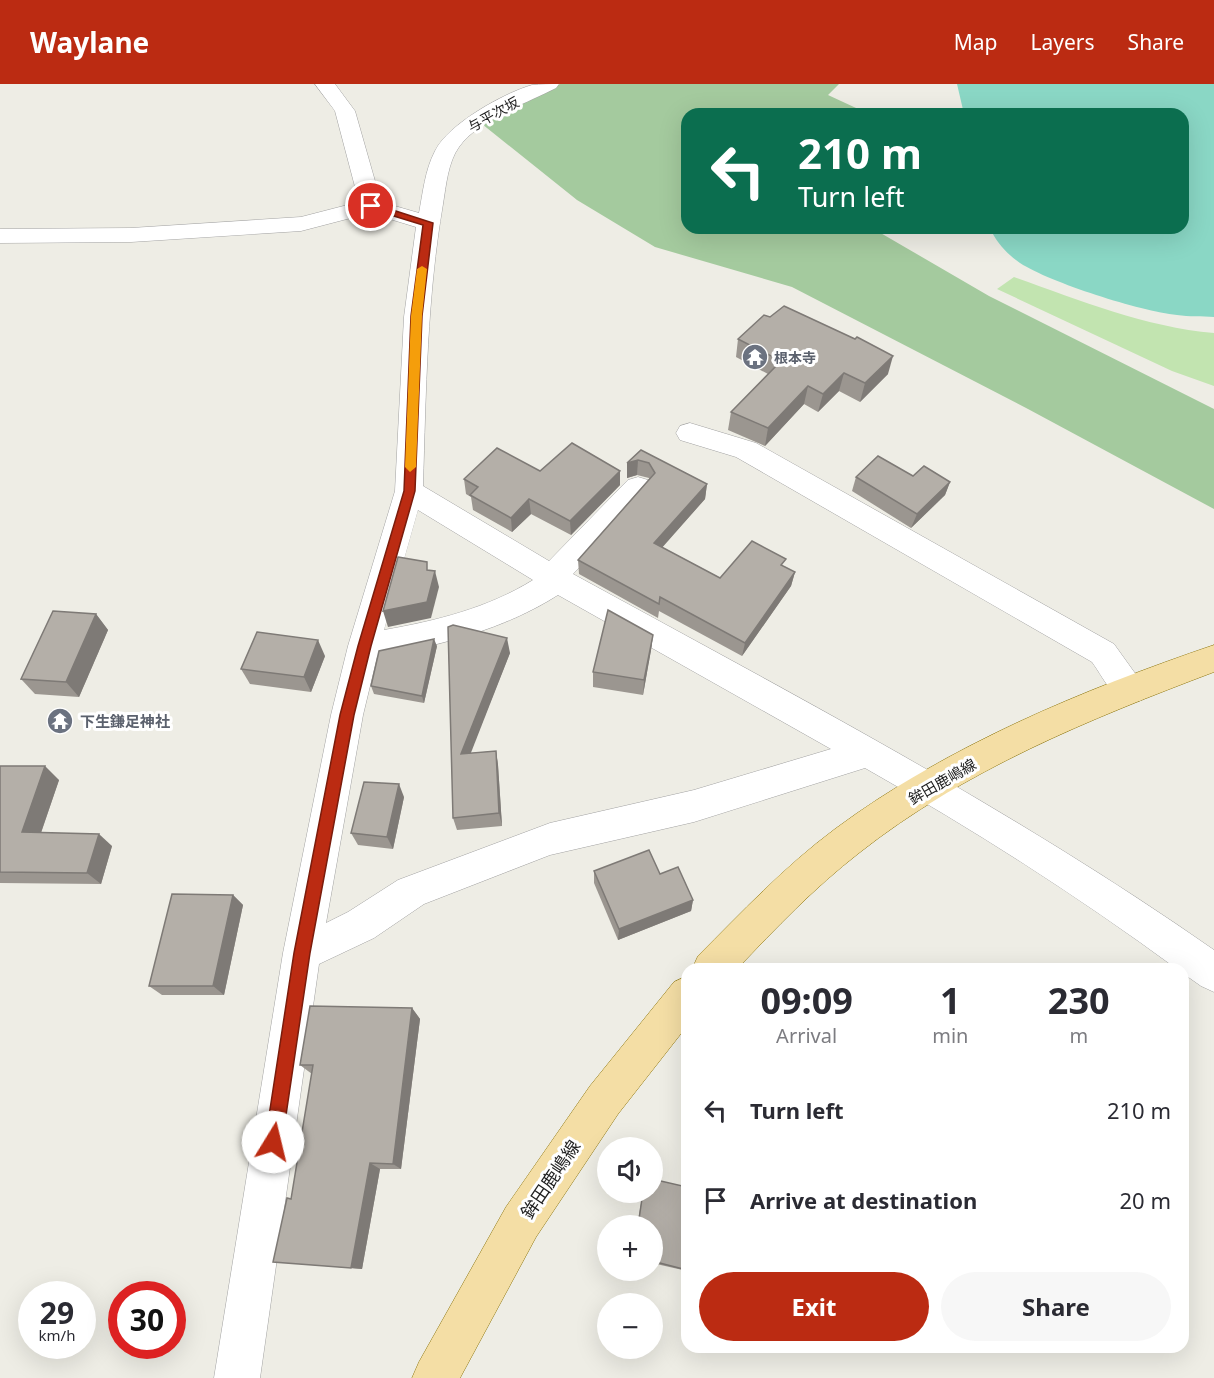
<!DOCTYPE html>
<meta charset="utf-8">
<style>
:root{--surface:#fff;--page:#f7f7f7;--text:#2b2b33;--muted:#7c7c81;--accent:#bb2b12}
body{margin:0;font-family:"Noto Sans","Noto Sans JP",sans-serif;background:var(--page);color:var(--text);height:100vh;display:flex;flex-direction:column;font-size:22px;white-space:nowrap}
*{box-sizing:border-box;margin:0}
p{font-size:20px;color:var(--muted)}
.icon{flex:none;width:33px;height:33px;fill:none;stroke:currentColor;stroke-width:2;stroke-linecap:round;stroke-linejoin:round}
.map{position:relative;flex:1;overflow:hidden}
.details{position:absolute;left:681px;top:879px;width:508px;height:390px;display:flex;flex-direction:column;background:var(--surface);border-radius:18px;box-shadow:0 6px 24px #0002}
.details>*{flex:none}
.banner{position:absolute;left:681px;top:24px;width:508px;height:126px;border-radius:18px;box-shadow:0 6px 24px #0002;background:#0b6e4f;color:#fff;overflow:hidden}
.buttons{position:absolute;left:597px;top:1053px;display:grid;gap:12px}
.buttons a{display:grid;place-items:center;width:66px;height:66px;border-radius:50%;background:var(--surface);box-shadow:0 6px 24px #0002;font-size:30px}
.speed{position:absolute;left:18px;top:1197px;display:flex;gap:12px;font-size:30px;font-weight:700;text-align:center}
.speed>*{display:grid;place-content:center;width:78px;height:78px;border-radius:50%;background:var(--surface);box-shadow:0 6px 24px #0002;line-height:1}
.speed small{font-size:15px;font-weight:400}
.speed .limit{border:9px solid #d22;background:#fff;color:#111}
.pin{position:absolute;display:grid;place-items:center;width:51px;height:51px;color:#fff;margin:-26px;border:3px solid #fff;border-radius:50%;box-shadow:0 2px 6px #0007}
.me{position:absolute;width:66px;margin:-33px;rotate:9deg;stroke-linejoin:round;filter:drop-shadow(0 0 4px #0008)}
.turn{display:flex;align-items:center;gap:21px;height:126px;padding:0 18px;font-size:27px}
.turn .icon{width:78px;height:78px;stroke-width:2.5}
.turn b{display:block;font-size:42px;line-height:51px}
.eta{display:flex;justify-content:space-evenly;align-items:center;height:102px;text-align:center}
.eta b{font-size:36px;font-weight:700;line-height:42px}
.cta{display:flex;gap:12px;margin-top:auto;padding:12px 18px}
.cta a{flex:1;height:69px;border-radius:36px;background:var(--accent);color:#fff;font-size:24px;font-weight:700;line-height:69px;text-align:center}
.cta a+a{background:var(--page);color:var(--text)}
ul{padding:0;list-style:none}
li{display:flex;align-items:center;gap:18px;height:90px;padding:0 18px}
li div{flex:1}
li b{display:block;font-size:22px}
li em{font-style:normal}
header{display:flex;align-items:center;gap:36px;box-sizing:border-box;height:84px;padding:0 30px;background:var(--accent);color:#fff}
header strong{font-size:28px}
nav{display:flex;gap:33px;margin-inline-start:auto;font-size:21px}
.map>svg:first-child{display:block}
</style>
<header>
<strong>Waylane</strong>
<nav><a>Map</a><a>Layers</a><a>Share</a></nav>
</header>
<div class="map">
<svg width="1214" height="1294" viewBox="0 0 1214 1294">
<rect width="100%" height="100%" fill="#eeede5"/>
<!-- grass -->
<path fill="#c2e4b0" d="M 1014,193 C 1079,216 1145,243 1214,249 L 1214,302 L 1172,287 L 997,205 Z"/>
<!-- forest -->
<polygon fill="#a4ca9e" points="560,0 839,0 828,11 869,30 687,30 687,144 872,144 989,212 1214,325 1214,425 1028,325 792,203 655,163 577,116 482,40 526,15"/>
<!-- pitch -->
<path fill="#8ad7c5" d="M 957,0 L 1214,0 L 1214,233 C 1202,232 1189,233 1177,231 C 1140,227 1051,199 1020,179 C 1007,170 996,158 990,144 L 1184,144 L 1184,30 L 964,30 Z"/>
<g fill="none" stroke-linecap="round" stroke-linejoin="round">
<!-- minor casing -->
<g stroke="#a2a2a2" stroke-width="1">
<g id="minor">
<path d="M 315,0 L 335,0 L 355,27 L 381,118 L 419,129 C 423,108 425,86 435,67 C 448,40 504,9 532,1 C 540,0 551,0 559,0 L 556,4 C 527,19 478,36 459,63 C 448,78 446,102 443,120 C 427,213 426,307 423,402 L 549,477 L 628,396 L 638,393 L 648,396 L 652,403 L 648,410 L 573,490 C 790,609 1011,724 1214,866 L 1214,908 L 1201,902 L 1184,890 L 1184,885 L 1177,885 C 1078,812 973,745 865,684 L 694,738 L 550,771 L 424,820 L 374,854 L 319,880 L 260,1294 L 214,1294 L 283,869 L 331,631 L 348,562 L 395,407 L 404,233 L 416,143 L 370,129 L 301,147 L 131,158 L 0,159 L 0,145 L 131,144 L 301,133 L 359,118 L 335,27 ZM 418,426 L 533,496 C 488,524 436,537 384,546 ZM 558,511 L 831,665 L 694,706 L 550,739 L 398,796 L 348,828 L 326,839 L 363,631 L 377,573 C 440,561 503,546 558,511 Z"/>
<path d="M 690,339 L 756,359 L 1114,560 L 1147,606 L 1142,616 C 1116,625 1106,597 1092,578 L 736,373 L 680,356 L 676,349 L 680,342 Z"/>
</g>
</g>
<!-- major casing -->
<g stroke="#8c750d" stroke-width="1">
<g id="major">
<path d="M 1214,561 L 1214,588 C 1090,635 964,686 859,769 C 814,804 776,844 737,885 L 692,885 L 698,872 C 742,828 784,783 835,745 C 947,662 1082,606 1214,561 Z"/>
<polygon points="687,892 687,942 618,1030 536,1153 460,1294 412,1294 419,1278 506,1123 590,1002 674,898"/>
</g>
</g>
<!-- minor -->
<use href="#minor" fill="#fff" fill-rule="evenodd"/>
<!-- major -->
<use href="#major" fill="#f4dea5" fill-rule="evenodd"/>
</g>
<!-- wall -->
<g fill="#9b9690">
<polygon points="738,255 888,290 860,318 839,307 818,328 804,320 765,362 728,346 731,328 768,290 736,273"/>
<polygon points="641,366 707,400 705,415 662,463 720,494 784,482 795,488 791,502 742,572 659,527 658,534 579,490 578,476 649,395 649,394 637,391 627,394 627,379"/>
<polygon points="540,387 620,387 620,401 571,451 531,430 512,448 473,426 471,413 466,410 464,395"/>
<polygon points="913,392 950,398 945,411 911,444 852,407 856,393"/>
<polygon points="96,530 108,546 79,613 35,610 21,595"/>
<polygon points="448,543 510,569 470,669 496,667 498,681 502,742 457,746 453,734"/>
<polygon points="653,551 651,566 643,611 593,603 593,588"/>
<polygon points="437,562 424,619 374,610 371,602"/>
<polygon points="325,572 311,608 250,600 241,585"/>
<polygon points="0,682 59,696 41,749 112,762 101,800 0,799"/>
<polygon points="404,713 393,765 358,761 351,749"/>
<polygon points="594,787 660,790 693,816 691,827 618,856 594,799"/>
<polygon points="233,811 243,821 224,911 162,911 149,902"/>
<polygon points="412,924 420,935 401,1085 380,1085 362,1185 287,1179 291,1115 312,990 300,981"/>
<polygon points="687,1103 687,1187 652,1179 652,1142 637,1142 643,1108 652,1108"/>
</g>
<!-- shaded-wall -->
<g fill="#7e7a76">
<polygon points="893,272 888,290 860,318 865,299"/>
<polygon points="844,289 839,307 818,328 823,310"/>
<polygon points="808,302 804,320 765,362 768,344"/>
<polygon points="638,376 637,391 627,394 627,379"/>
<polygon points="620,387 620,401 571,451 570,437"/>
<polygon points="950,398 945,411 911,444 917,430"/>
<polygon points="707,400 705,415 653,474 654,459"/>
<polygon points="529,415 531,430 512,448 511,434"/>
<polygon points="435,487 439,503 431,534 388,543 383,527"/>
<polygon points="795,488 791,502 742,572 745,559"/>
<polygon points="96,530 108,546 79,613 66,598"/>
<polygon points="653,551 651,566 643,611 644,596"/>
<polygon points="507,554 510,569 465,684 461,670"/>
<polygon points="434,555 437,562 424,619 422,612"/>
<polygon points="318,556 325,572 311,608 304,593"/>
<polygon points="496,667 498,681 502,742 499,729"/>
<polygon points="45,682 59,696 37,760 22,748"/>
<polygon points="399,700 404,713 393,765 387,753"/>
<polygon points="99,750 112,762 101,800 87,789"/>
<polygon points="233,811 243,821 224,911 213,902"/>
<polygon points="693,816 691,827 618,856 619,845"/>
<polygon points="412,924 420,935 401,1085 393,1080"/>
<polygon points="370,1079 380,1085 362,1185 351,1184"/>
</g>
<!-- building -->
<g fill="#b4afa8" stroke="#7e7a76" stroke-width="1.5">
<polygon points="784,222 855,255 857,253 893,272 865,299 844,289 823,310 808,302 768,344 731,328 781,277 738,255 764,231 770,233"/>
<polygon points="572,359 620,387 570,437 529,415 511,434 470,411 478,403 464,395 497,364 540,387"/>
<polygon points="641,366 707,400 654,459 720,494 752,457 786,475 781,481 795,488 745,559 660,513 659,520 578,476 655,389 649,379 638,376 627,379"/>
<polygon points="878,372 913,392 924,382 950,398 917,430 856,393"/>
<polygon points="398,473 427,478 427,486 435,487 427,518 383,527"/>
<polygon points="608,526 653,551 644,596 593,588"/>
<polygon points="53,527 96,530 66,598 21,595"/>
<polygon points="453,541 507,554 461,670 496,667 499,729 453,734 448,543"/>
<polygon points="257,548 318,556 304,593 241,585"/>
<polygon points="434,555 422,612 371,602 379,567"/>
<polygon points="0,682 45,682 22,748 99,750 87,789 0,788"/>
<polygon points="364,698 399,700 387,753 351,749"/>
<polygon points="649,766 660,790 678,783 693,816 619,845 594,787"/>
<polygon points="172,810 233,811 213,902 149,902"/>
<polygon points="310,922 412,924 393,1080 370,1079 351,1184 273,1178 287,1114 291,1115 313,981 300,981"/>
<polygon points="652,1095 687,1103 687,1186 652,1177 652,1142 638,1142 643,1108 652,1108"/>
</g>
<!-- route -->
<polygon fill="#bb2b12" stroke="#7a1c0c" stroke-width="1.5" points="371,119 433,139 422,232 415,407 371,562 354,631 310,869 282,1058 279,1064 273,1066 267,1064 265,1058 294,869 340,631 358,562 404,407 411,232 423,141 368,124 366,122"/>
<!-- slow -->
<polygon fill="#f59e0b" points="422,182 427,185 422,232 416,383 410,388 405,383 411,232 417,185"/>
<!-- icons -->
<defs>
<g id="temple-disc" transform="scale(1.35)"><circle r="9.5" fill="#6b7280" stroke="#fff"/><path d="M0-6L5-2H3V0L6.5 2.5H4V6H1.5V3h-3V6H-4V2.5H-6.5L-3 0V-2H-5Z" fill="#fff"/></g>
</defs>
<g fill-rule="evenodd">
<use href="#temple-disc" x="755" y="273"/>
<use href="#temple-disc" x="60" y="637"/>
</g>
<g text-anchor="middle" dominant-baseline="central" stroke-width="6" stroke-linejoin="round" paint-order="stroke">
<!-- far-street labels -->
<g font-size="14" fill="#1e1e1e" stroke="#fff">
<text transform="translate(493 30) rotate(-29)">与平次坂</text>
</g>
<!-- far-worship labels -->
<g font-size="14" font-weight="bold" fill="#5b616d" stroke="#fff" text-anchor="start">
<text x="774" y="273">根本寺</text>
</g>
<!-- worship labels -->
<g font-size="15" font-weight="bold" fill="#5b616d" stroke="#fff" text-anchor="start">
<text x="80" y="637">下生鎌足神社</text>
</g>
<!-- street labels -->
<g font-size="15" fill="#1e1e1e" stroke="#fff">
<text transform="translate(942 697) rotate(-30)">鉾田鹿嶋線</text>
</g>
<!-- near-street labels -->
<g font-size="18" fill="#1e1e1e" stroke="#fff">
<text transform="translate(550 1095) rotate(-56)">鉾田鹿嶋線</text>
</g>
</g>
</svg>
<div class="buttons">
<a><svg class="icon" aria-label="sound" viewBox="0 0 24 24"><path d="M4 9h4l5-4v14l-5-4H4zM17 9q2 3 0 6"/></svg></a>
<a>+</a>
<a>−</a>
</div>
<div class="speed"><div>29<small>km/h</small></div><div class="limit">30</div></div>
<div class="pin" style="left:371px;top:122px;background:#d93025"><svg class="icon" aria-label="arrive" viewBox="0 0 24 24"><path d="M6 21V4h12l-3 4 3 4H6"/></svg></div>
<svg class="me" style="left:273px;top:1058px" viewBox="-20 -20 40 40"><circle r="19" fill="#fff"/><path d="M0-13L10 11 0 6-10 11z" fill="#bb2b12"/></svg>
<div class="banner">
<div class="turn"><svg class="icon" aria-label="left" viewBox="0 0 24 24"><path d="M17 20v-9H6M10 6l-5 5 5 5"/></svg><div><b>210 m</b>Turn left</div></div>
</div>
<section class="details">
<div class="eta">
<div><b>09:09</b><p>Arrival</p></div>
<div><b>1</b><p>min</p></div>
<div><b>230</b><p>m</p></div>
</div>
<ul>
<li><svg class="icon" aria-label="left" viewBox="0 0 24 24"><path d="M17 20v-9H6M10 6l-5 5 5 5"/></svg><div><b>Turn left</b></div><em>210 m</em></li>
<li><svg class="icon" aria-label="arrive" viewBox="0 0 24 24"><path d="M6 21V4h12l-3 4 3 4H6"/></svg><div><b>Arrive at destination</b></div><em>20 m</em></li>
</ul>
<div class="cta"><a>Exit</a><a>Share</a></div>
</section>
</div>
